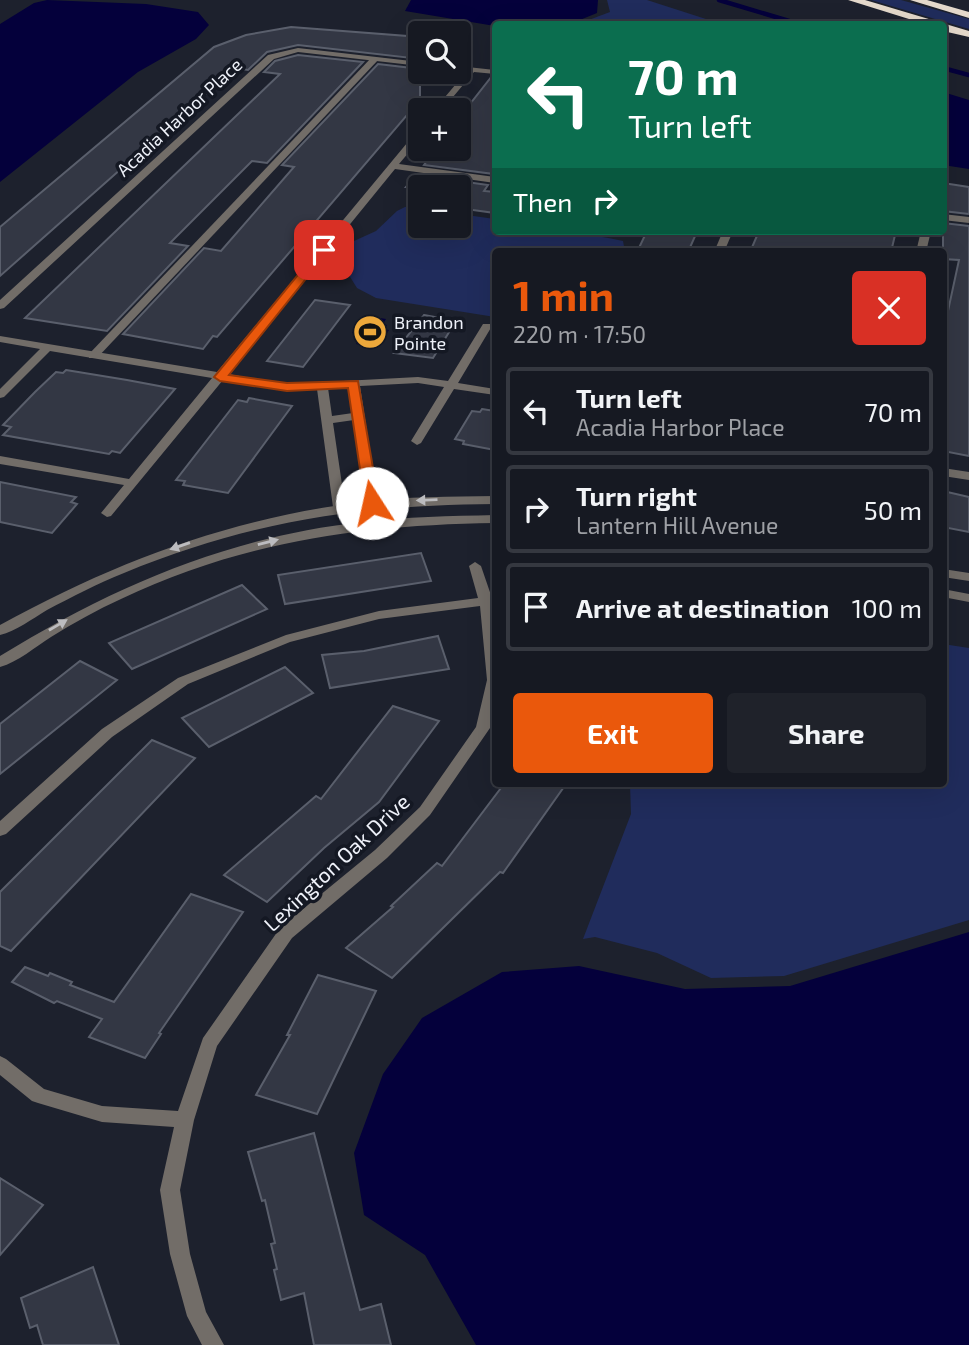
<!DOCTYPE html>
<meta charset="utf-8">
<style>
:root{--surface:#161922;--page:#1f222a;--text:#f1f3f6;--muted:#9ea0a5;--line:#353840;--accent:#ea580c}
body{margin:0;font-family:"Exo 2",sans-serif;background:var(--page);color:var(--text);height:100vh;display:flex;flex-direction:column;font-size:26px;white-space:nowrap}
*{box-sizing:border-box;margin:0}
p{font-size:23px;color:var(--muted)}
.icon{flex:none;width:38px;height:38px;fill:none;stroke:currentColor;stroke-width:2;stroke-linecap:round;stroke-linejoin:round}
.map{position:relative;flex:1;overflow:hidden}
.sheet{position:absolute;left:492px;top:248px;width:455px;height:539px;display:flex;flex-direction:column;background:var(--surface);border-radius:7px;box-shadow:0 7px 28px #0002,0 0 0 2px var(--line)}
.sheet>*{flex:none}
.guide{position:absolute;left:492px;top:21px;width:455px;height:214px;border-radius:7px;box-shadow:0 7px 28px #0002,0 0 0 2px var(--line);background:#0b6e4f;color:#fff;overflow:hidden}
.controls{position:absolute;left:408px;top:21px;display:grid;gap:14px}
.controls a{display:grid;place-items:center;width:63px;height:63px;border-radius:7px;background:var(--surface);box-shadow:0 7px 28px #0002,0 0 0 2px var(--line);font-size:35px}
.pin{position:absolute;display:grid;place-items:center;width:60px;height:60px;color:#fff;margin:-30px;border-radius:14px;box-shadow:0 4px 10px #0006}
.me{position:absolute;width:77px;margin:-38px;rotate:350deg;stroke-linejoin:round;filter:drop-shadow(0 0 5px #0008)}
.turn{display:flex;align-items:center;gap:24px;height:147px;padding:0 21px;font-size:32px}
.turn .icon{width:91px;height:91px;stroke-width:2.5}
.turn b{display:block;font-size:49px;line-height:60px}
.then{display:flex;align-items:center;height:66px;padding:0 21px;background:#0003;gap:14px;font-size:26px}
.round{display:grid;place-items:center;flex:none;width:74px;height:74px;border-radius:7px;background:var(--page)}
.headline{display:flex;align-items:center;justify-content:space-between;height:119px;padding:0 21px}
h1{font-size:42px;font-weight:700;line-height:52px;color:var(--accent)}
.button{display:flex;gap:14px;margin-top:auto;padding:14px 21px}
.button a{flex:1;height:80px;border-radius:7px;background:var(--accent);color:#fff;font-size:28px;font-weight:700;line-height:80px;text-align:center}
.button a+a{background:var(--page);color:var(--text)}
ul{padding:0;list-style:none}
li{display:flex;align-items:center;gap:21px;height:88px;margin:0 14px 10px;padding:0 7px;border:4px solid var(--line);border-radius:7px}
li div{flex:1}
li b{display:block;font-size:26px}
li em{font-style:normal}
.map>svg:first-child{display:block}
</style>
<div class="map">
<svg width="969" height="1345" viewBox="0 0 969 1345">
<rect width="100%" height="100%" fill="#1d212d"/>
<!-- green -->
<g fill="#202c5c">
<polygon points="607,0 647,0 709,20 715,24 578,24 610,12"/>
<polygon points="871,0 901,0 969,19 969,29"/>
<path d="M 405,207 L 420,208 L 420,226 L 458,226 L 459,214 L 495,219 L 495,231 C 539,231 580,231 623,241 L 625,252 L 495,252 L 495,317 L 376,298 L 357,288 L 347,272 L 354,241 L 376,231 L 397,211 Z"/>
<polygon points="943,644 969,648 969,920 784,976 711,978 657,953 595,937 583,939 631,814 630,784 943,784"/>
</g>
<!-- water -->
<g fill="#04003b">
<polygon points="47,0 146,4 198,12 209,25 196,39 138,72 0,182 0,24 34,3"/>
<polygon points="411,0 598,0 597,13 570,24 495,26 405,11"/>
<polygon points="943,92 969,100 969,169 943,165"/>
<polygon points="374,317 386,319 383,324 387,325 384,329 389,330 384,338 370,341 367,346 356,344 359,340 354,339 357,334 352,333 358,325 371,322"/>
<polygon points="969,932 969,1345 476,1345 425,1255 364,1215 354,1153 383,1074 422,1018 502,972 579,966 685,989 790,986"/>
</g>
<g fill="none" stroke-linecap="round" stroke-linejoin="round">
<!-- stream -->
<g stroke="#04003b" stroke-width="4.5">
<polyline points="719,0 799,24"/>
<polyline points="943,68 969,75"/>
</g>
</g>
<!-- building -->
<g fill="#333744" stroke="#5a5f6c" stroke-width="2">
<polygon points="291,27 420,37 420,59 298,45 267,52 248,70 235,68 0,276 0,227 214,47 246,35"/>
<polygon points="298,55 363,62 267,163 252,161 170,243 188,246 107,331 25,318 280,74 264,72 275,61"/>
<polygon points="378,64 420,69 420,100 217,337 213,336 203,349 123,334 204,248 221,251 294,167 282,165"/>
<polygon points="492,76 495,76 494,174 424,165 436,149 458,149 458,131 470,114 463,113"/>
<polygon points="416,175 488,185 484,191 495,192 495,213 458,208 458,187 406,187"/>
<polygon points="943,183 969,187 969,214 943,211"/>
<polygon points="943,223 969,226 969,456 943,451 943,334 959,260 943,259"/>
<polygon points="647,231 695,231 696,234 688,252 637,252"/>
<polygon points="759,231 801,231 840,236 842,231 886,231 886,234 895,235 891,252 750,252"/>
<polygon points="315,300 350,305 303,367 267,361"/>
<polygon points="424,315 456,321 433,358 394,353"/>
<polygon points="66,370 127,380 175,389 120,453 112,451 109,454 3,435 11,427 3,425 35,392 56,372 63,373"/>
<polygon points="249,398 292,406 228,493 183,485 185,481 176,480 238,400 247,402"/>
<polygon points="482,409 495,411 495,450 463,444 464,441 455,439 472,411 480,412"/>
<polygon points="0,482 76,497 71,502 77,504 52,533 0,522"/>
<polygon points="943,491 969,497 969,532 943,527"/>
<polygon points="421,553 431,581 285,604 278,575"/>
<polygon points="242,585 267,609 132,669 109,643"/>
<polygon points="438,636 449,669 330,688 322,655 364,651"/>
<polygon points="80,661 117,680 0,774 0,724"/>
<polygon points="285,667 313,693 209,747 182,718"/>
<polygon points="393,706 439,721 379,802 324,848 267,902 224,875 316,796 321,799"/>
<polygon points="152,740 195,758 11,951 0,946 0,892"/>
<polygon points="504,784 566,784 503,873 500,872 392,978 346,948 393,907 391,906 437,863 442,866"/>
<polygon points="191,894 243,912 159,1033 161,1034 145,1058 89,1037 102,1019 57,1001 54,1003 12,982 25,967 48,976 50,973 72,982 70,985 114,1002"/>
<polygon points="318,975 376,991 317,1114 256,1095 290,1035 287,1035"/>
<polygon points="314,1133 360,1310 381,1304 391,1345 314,1345 304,1293 281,1300 274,1270 277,1269 271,1244 275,1243 265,1200 262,1201 248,1152"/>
<polygon points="0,1178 43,1205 0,1255"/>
<polygon points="93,1267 119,1345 43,1345 37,1325 30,1328 21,1298"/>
</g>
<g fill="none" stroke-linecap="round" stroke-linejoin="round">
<!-- service -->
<polygon fill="#726d68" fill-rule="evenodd" points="372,57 379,59 97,358 89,358 89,354"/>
<!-- minor -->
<g fill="#726d68" fill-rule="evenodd">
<polygon points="298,48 420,62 420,66 298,52 274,59 4,308 0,309 0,300 268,55"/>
<polygon points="458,66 495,70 495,74 474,72 442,110 434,110 467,71 458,70"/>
<path d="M 420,130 L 420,139 L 399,164 L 495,177 L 495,183 L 395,169 L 228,374 L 287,384 L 418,377 L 448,381 L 483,324 L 491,324 L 492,326 L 458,383 L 495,389 L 495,395 L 454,389 L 421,443 L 417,445 L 411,441 L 444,387 L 418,383 L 360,386 L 378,503 L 369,527 L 361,527 L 333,507 L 317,389 L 287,390 L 223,380 L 111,516 L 107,517 L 101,513 L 124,485 L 0,464 L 0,456 L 129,479 L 212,378 L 50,351 L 4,397 L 0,398 L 0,389 L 40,349 L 0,342 L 0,336 L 217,372 L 417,131 ZM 349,387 L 353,413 L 332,416 L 328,388 ZM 354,420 L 366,503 L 361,516 L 345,505 L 333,423 Z"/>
<polygon points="943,214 969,217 969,223 943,220"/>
<polygon points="723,231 733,231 724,252 714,252"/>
<polygon points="921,231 931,231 926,252 916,252"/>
<polygon points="943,468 969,472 969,480 943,476"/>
<polygon points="475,562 481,566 493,601 495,626 495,706 490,728 430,815 387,858 292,938 217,1046 194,1120 180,1190 190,1254 206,1312 224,1345 202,1345 187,1316 170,1254 160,1190 174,1127 102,1122 38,1103 32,1101 0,1075 0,1056 6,1059 44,1089 102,1106 178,1111 203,1038 280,928 375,850 420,807 476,727 487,680 480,606 379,619 290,642 188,684 112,737 6,834 0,836 0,821 102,729 178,678 286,635 379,611 478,598 469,566"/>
</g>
<!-- tertiary -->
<g fill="#726d68" fill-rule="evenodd">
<path d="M 495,496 L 495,504 C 359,505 251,521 124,573 C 98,583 72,597 47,610 C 32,619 16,631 0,635 L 0,625 C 117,561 228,519 362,502 C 406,496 451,497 495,496 Z"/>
<path d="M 495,515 L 495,523 C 362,525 243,541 121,599 C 97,610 73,623 51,637 C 35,647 18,662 0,667 L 0,656 C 114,586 228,537 362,522 C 406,517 450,516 495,515 Z"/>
<polygon points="943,569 969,573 969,581 943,577"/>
<polygon points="943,589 969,594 969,602 943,597"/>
</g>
<!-- motorway -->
<g fill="#e4d9cb" fill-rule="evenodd">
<polygon points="848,0 865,0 969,31 969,37 943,31 943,24 925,24"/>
<polygon points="910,0 927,0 969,12 969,18"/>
</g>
</g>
<!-- one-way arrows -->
<defs><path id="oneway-solid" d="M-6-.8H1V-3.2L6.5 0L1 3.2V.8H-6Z" transform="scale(1.75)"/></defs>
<g fill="#bcbcbf">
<use href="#oneway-solid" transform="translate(427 500) rotate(178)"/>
<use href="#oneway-solid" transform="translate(268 542) rotate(-14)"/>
<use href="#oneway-solid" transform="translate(180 546) rotate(161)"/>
<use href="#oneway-solid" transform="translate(58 625) rotate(-30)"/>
</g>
<!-- route -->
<polygon fill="#ea580c" stroke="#983908" stroke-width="2" points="320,248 329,250 229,375 287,383 358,381 379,503 372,507 365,503 348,388 287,391 220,381 214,377"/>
<!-- icons -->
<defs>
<g id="stadium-disc" transform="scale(1.75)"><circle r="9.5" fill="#eda83b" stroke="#141823"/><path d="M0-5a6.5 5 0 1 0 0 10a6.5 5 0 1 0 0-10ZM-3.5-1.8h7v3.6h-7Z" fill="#111"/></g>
</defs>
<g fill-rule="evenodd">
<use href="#stadium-disc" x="370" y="332"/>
</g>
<g text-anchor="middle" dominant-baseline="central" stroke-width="7" stroke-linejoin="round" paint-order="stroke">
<!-- far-street labels -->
<g font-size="18" fill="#eef1f9" stroke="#141823">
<text transform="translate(179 117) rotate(-43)">Acadia Harbor Place</text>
</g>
<!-- far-poi labels -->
<g font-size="18" fill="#eef1f9" stroke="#141823" text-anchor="start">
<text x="394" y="322">Brandon<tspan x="394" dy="21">Pointe</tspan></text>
</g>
<!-- street labels -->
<g font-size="21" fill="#eef1f9" stroke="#141823">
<text transform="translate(336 862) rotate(-43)">Lexington Oak Drive</text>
</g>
</g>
</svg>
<div class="controls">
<a><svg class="icon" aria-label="search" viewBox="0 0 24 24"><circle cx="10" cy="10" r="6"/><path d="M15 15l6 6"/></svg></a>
<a>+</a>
<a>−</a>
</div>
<div class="pin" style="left:324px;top:250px;background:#d93025"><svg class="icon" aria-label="arrive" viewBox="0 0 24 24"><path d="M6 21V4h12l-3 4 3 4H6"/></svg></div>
<svg class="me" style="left:372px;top:503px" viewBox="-20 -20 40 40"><circle r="19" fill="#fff"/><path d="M0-13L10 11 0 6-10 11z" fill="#ea580c"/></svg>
<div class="guide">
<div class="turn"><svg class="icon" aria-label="left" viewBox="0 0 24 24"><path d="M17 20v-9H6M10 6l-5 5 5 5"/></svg><div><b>70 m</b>Turn left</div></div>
<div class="then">Then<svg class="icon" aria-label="right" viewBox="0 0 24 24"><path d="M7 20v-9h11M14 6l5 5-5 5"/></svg></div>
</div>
<section class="sheet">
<div class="headline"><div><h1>1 min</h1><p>220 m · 17:50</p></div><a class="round" style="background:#d93025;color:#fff"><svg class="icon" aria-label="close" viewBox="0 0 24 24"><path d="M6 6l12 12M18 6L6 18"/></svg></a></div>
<ul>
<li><svg class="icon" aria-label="left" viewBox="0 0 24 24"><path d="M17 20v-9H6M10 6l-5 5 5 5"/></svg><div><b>Turn left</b><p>Acadia Harbor Place</p></div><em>70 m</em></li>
<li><svg class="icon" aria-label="right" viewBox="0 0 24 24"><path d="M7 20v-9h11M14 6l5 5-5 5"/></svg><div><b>Turn right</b><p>Lantern Hill Avenue</p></div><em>50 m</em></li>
<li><svg class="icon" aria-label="arrive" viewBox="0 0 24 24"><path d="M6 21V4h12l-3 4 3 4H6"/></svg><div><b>Arrive at destination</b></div><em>100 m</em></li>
</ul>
<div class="button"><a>Exit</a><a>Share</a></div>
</section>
</div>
